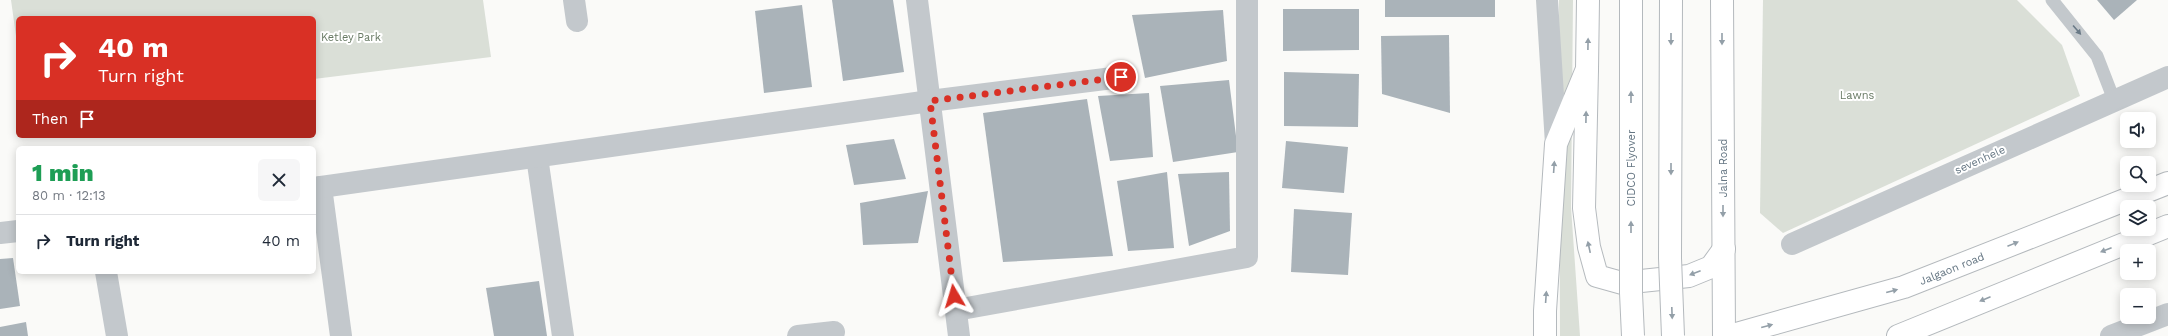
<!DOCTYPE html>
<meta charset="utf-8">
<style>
:root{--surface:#fff;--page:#f6f6f7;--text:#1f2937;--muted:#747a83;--line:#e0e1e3}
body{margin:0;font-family:"Work Sans",sans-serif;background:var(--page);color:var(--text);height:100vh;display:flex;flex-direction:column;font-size:15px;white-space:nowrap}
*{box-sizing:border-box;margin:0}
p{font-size:13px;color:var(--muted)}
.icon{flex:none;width:22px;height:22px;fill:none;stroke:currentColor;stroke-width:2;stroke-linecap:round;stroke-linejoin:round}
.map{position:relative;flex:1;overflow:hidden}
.details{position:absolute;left:16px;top:146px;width:300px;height:128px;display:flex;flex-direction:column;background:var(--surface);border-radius:6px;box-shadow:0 2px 10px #0003}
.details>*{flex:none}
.top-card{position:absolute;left:16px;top:16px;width:300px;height:122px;border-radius:6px;box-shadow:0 2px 10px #0003;background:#d93025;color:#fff;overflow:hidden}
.controls{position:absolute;left:2120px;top:112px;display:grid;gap:8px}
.controls a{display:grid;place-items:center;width:36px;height:36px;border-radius:6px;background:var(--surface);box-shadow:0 2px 10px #0003;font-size:20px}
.pin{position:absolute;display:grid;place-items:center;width:34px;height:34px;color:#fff;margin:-17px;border:2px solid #fff;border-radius:50%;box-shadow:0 1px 4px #0007}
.me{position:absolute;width:44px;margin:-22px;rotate:353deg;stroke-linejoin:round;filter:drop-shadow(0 0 3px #0008)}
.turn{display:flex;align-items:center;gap:14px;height:84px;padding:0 16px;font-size:18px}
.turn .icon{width:52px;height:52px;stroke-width:2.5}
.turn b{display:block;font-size:28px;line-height:34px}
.then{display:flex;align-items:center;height:38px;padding:0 16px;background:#0003;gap:8px;font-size:15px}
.round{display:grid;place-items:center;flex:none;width:42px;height:42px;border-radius:6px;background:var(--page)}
.headline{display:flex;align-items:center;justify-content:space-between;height:68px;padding:0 16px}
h1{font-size:24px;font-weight:800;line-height:30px;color:#1e9e55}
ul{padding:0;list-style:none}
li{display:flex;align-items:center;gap:12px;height:52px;padding:0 16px;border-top:1px solid var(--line)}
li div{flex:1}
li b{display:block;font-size:15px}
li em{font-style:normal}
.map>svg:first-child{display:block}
</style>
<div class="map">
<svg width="2168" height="336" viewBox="0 0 2168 336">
<rect width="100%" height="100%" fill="#fafaf8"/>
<!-- green -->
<g fill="#dadfd7">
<polygon points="11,0 483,0 491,57 314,79 314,18 18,18 18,36 16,36"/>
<polygon points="1559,0 1573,0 1571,207 1580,336 1560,336"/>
<polygon points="1763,0 2017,0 2062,45 2080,96 1783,233 1760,213"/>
</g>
<!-- building -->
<g fill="#aab3b9">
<polygon points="832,0 893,0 904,72 843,81"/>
<rect x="1385" y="0" width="110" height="17"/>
<polygon points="2097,0 2137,0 2114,20"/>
<polygon points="802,5 812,87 764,93 755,11"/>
<polygon points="1283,9 1359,9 1359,50 1283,51"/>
<polygon points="1223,10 1227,61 1145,78 1132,15"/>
<polygon points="1449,35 1450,113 1382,94 1381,36"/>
<polygon points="1284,72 1359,74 1358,127 1284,126"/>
<polygon points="1229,80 1238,152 1173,162 1160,86"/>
<polygon points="1149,93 1153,157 1110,161 1098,96"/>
<polygon points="1087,99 1113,256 1003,262 983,113"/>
<polygon points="894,139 906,179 854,185 846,145"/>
<polygon points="1286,141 1348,147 1344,193 1282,188"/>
<polygon points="1167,172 1174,248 1128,251 1117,181"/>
<polygon points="1229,172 1230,231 1189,246 1178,174"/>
<polygon points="928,191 918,243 863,245 860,203"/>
<polygon points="1294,209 1352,213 1348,275 1291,272"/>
<polygon points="13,258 20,306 0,309 0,259"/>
<polygon points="539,281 547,336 494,336 486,288"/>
<polygon points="26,322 28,336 0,336 0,327"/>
</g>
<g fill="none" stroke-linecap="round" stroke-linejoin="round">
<!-- primary casing -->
<g stroke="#b5babe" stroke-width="24">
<polyline id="primary" points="1587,70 1584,208 1589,247 1597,276 1622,283 1689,276 1711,267 1724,249"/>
</g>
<!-- trunk casing -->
<g stroke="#b4b9bd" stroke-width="24">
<g id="trunk">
<polyline points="1722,0 1724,336"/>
<polyline points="1545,336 1545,311 1556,144 1587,69 1588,0"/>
<polyline points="1729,336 1904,287 2168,183"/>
<polyline points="1898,336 2168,226"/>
</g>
</g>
<!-- service -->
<polyline stroke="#c3c8cc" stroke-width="13" points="2052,0 2097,56 2114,100"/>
<!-- minor -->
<g stroke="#c3c8cc" stroke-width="22">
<polyline points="574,0 577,21"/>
<polyline points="917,0 959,336"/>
<polyline points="1547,0 1556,144"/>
<polyline points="537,157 563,336"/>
<polyline points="321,187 341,336"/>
<polyline points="314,188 930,101 1121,77"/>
<polyline points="0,233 18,231"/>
<polyline points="1792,244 2168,77"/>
<polyline points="106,272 117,336"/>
<polyline points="956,310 1247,257 1247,0"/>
<polyline points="798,336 834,332"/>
<polyline points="2111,336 2168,314"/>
</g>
<!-- primary -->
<use href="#primary" stroke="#fff" stroke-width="22"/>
<!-- trunk -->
<use href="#trunk" stroke="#fff" stroke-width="22"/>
<!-- trunk-bridge casing -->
<g stroke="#b4b9bd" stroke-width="24" stroke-linecap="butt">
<g id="trunk-bridge">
<polyline points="1631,0 1631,293 1633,336"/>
<polyline points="1671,0 1670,258 1673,336"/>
</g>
</g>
<!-- trunk-bridge -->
<use href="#trunk-bridge" stroke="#fff" stroke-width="22"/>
</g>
<!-- one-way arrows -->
<defs><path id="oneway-solid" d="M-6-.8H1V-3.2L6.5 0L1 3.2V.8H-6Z"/></defs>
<use fill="#6a7a87" href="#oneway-solid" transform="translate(2077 30) rotate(49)"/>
<g fill="#939fa8">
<use href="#oneway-solid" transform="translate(1671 39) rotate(90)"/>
<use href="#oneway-solid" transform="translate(1722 39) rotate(90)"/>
<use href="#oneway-solid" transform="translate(1588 44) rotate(-89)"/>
<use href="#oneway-solid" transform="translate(1631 97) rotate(-90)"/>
<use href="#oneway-solid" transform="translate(1586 117) rotate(-89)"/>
<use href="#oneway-solid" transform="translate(1554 167) rotate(-86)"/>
<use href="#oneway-solid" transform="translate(1671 169) rotate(90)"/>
<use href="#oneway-solid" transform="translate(1723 211) rotate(90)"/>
<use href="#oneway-solid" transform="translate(1631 227) rotate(-90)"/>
<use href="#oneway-solid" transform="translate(2013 244) rotate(-22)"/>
<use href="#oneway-solid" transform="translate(1589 247) rotate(-102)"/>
<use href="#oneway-solid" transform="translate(2106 250) rotate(159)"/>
<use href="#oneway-solid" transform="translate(1695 273) rotate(159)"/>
<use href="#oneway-solid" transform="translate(1892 291) rotate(-15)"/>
<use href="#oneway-solid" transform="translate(1546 297) rotate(-86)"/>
<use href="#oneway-solid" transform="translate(1985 299) rotate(157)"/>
<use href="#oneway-solid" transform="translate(1672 313) rotate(88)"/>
<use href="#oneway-solid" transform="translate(1767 326) rotate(-15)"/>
</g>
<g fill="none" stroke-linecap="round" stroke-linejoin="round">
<!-- route -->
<polyline stroke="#d93025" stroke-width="7" stroke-dasharray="0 12.6" points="954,296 930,101 1121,77"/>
</g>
<g text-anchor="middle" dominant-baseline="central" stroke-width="4" stroke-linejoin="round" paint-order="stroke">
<!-- park labels -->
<g font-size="11" fill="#687a64" stroke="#fff">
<text x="351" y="37">Ketley Park</text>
<text x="1857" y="95">Lawns</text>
</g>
<!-- street labels -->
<g font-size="11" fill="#657683" stroke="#fff">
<text transform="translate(1980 160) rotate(-24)">sevenhele</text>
<text transform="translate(1631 168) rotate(-90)">CIDCO Flyover</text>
<text transform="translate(1723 168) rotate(-90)">Jalna Road</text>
<text transform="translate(1952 269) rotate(-22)">Jalgaon road</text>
</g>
</g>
</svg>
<div class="controls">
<a><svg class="icon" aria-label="sound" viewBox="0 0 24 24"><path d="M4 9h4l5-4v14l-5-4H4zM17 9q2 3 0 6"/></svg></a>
<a><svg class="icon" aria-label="search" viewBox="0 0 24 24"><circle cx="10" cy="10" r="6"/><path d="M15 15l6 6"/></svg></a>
<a><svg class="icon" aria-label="layers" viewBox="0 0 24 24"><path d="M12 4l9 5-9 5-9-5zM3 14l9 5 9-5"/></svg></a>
<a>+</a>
<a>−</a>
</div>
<div class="pin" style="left:1121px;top:77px;background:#d93025"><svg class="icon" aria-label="arrive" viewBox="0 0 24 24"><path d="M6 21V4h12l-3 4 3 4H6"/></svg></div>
<svg class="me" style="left:954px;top:296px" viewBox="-20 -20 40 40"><path d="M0-17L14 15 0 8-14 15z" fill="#d93025" stroke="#fff" stroke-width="4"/></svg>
<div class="top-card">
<div class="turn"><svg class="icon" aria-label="right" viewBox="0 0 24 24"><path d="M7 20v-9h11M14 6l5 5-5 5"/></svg><div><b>40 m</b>Turn right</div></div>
<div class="then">Then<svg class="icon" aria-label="arrive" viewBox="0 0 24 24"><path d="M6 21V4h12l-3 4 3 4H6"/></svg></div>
</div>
<section class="details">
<div class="headline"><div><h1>1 min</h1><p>80 m · 12:13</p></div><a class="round"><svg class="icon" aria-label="close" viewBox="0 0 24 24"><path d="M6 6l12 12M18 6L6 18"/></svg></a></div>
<ul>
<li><svg class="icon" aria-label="right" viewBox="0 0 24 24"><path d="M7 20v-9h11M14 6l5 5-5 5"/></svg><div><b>Turn right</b></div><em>40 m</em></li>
</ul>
</section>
</div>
